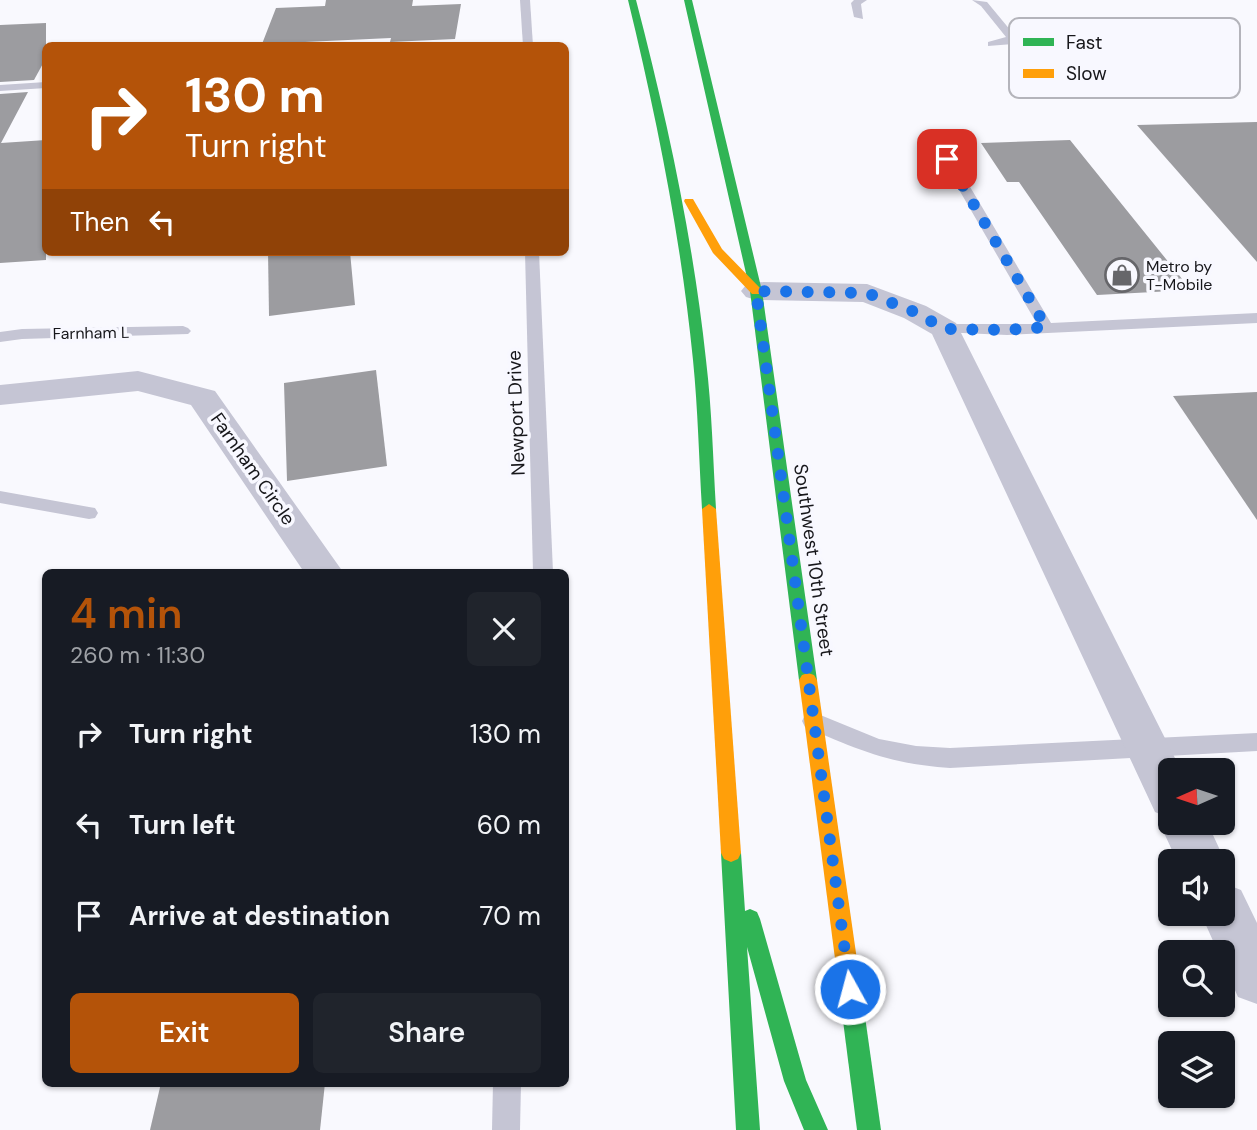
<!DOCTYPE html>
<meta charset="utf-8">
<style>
:root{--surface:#171b24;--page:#20242c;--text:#f1f3f6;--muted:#9ea1a6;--accent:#b45309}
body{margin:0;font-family:"DM Sans",sans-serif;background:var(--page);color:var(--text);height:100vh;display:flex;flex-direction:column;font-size:26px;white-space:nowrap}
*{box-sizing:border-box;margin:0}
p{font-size:23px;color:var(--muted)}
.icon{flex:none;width:38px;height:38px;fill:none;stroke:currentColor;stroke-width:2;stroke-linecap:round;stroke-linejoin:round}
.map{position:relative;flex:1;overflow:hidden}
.sheet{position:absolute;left:42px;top:569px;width:527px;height:518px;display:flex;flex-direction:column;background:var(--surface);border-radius:10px;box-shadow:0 2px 5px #0004}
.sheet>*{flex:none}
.top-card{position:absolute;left:42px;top:42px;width:527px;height:214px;border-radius:10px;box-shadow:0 2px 5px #0004;background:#b45309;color:#fff;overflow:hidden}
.needle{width:46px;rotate:267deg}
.buttons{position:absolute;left:1158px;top:758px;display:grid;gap:14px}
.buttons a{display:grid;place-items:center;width:77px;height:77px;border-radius:10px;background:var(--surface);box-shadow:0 2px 5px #0004;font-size:35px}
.pin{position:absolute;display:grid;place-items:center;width:60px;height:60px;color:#fff;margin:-30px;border-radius:14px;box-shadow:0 4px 10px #0006}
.me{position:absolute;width:77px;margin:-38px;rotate:353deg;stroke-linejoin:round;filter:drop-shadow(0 0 5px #0008)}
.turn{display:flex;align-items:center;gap:24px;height:147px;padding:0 28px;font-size:32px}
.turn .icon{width:91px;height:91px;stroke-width:2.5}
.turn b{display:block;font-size:49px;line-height:60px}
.then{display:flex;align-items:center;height:66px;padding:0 28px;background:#0003;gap:14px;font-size:26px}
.round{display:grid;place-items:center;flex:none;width:74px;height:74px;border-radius:10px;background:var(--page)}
.headline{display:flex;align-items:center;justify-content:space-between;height:119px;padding:0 28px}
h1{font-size:42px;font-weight:600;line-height:52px;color:var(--accent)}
.button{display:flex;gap:14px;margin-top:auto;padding:14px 28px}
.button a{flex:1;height:80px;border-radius:10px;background:var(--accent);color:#fff;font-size:28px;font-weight:600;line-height:80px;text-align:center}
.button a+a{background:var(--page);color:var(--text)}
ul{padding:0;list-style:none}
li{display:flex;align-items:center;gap:21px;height:91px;padding:0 28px}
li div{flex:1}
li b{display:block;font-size:26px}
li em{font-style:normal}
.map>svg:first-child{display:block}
</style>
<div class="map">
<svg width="1257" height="1130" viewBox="0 0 1257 1130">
<rect width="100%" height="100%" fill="#f9f9fe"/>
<!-- building -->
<g fill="#9c9ca0">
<polygon points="326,0 413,0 412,6 461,4 455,39 390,42 391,38 262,44 276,8 325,6"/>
<polygon points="46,23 46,58 34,80 0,82 0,25"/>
<polygon points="28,92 1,143 46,140 46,260 0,263 0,94"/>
<polygon points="1257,122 1257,262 1137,125"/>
<polygon points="1070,140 1191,290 1097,295 1019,182 1007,182 981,143"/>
<polygon points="268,252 350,252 355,305 269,316"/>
<polygon points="376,370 387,466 287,481 284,383"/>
<polygon points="1257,392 1257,520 1173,396"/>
<polygon points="161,1083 325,1083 320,1130 150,1130"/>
</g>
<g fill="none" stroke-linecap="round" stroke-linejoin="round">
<!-- lane -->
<g fill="#c5c5d4" fill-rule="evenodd">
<polygon points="520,0 530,0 533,46 523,46"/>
<polygon points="854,0 867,0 861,4 863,19 854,17 851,3"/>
<polygon points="972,0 987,2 1016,37 1013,44 988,46 988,42 1006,37 981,6"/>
<polygon points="46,82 46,88 0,91 0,85"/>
<polygon points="935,134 941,138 1051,323 1257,313 1257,323 1007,335 940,332 937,329 945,324 1037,324 929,138"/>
<polygon points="525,252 539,252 553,572 533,572"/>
<polygon points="183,326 188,328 191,331 188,334 22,339 0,342 0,332 22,329"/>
<polygon points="0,491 89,507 95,508 98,513 95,518 89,519 0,503"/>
<path d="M 813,712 L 879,739 L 916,746 L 950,748 L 1257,733 L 1257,751 L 950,768 C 890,764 859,750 805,727 L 802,721 L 805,715 Z"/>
<polygon points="493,1083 521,1083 520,1130 492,1130"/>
</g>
<!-- street -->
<g fill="#c5c5d4" fill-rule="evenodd">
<polygon points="756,282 867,284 926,306 956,323 1181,770 1171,770 1171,822 1207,822 1225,861 1223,865 1223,861 1177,861 1159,822 1162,815 1155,812 932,334 904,318 863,302 756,300 746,297 741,291 746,285"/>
<polygon points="138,371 215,391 343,572 304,572 191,405 138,391 0,405 0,385"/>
<polygon points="1223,883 1241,890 1257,923 1257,1004 1238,997 1223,963 1223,952 1218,952 1201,914 1223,914"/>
</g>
<!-- fast -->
<g fill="#30b455" fill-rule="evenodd">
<path d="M 628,0 L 636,0 C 667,119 693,238 706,360 C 712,410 713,459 716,509 L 709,514 L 702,509 C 699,460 698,410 693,360 C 681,239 657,119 628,0 Z"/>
<polygon points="684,0 692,0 762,291 817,680 814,685 808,687 802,685 799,680 750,291"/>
<polygon points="731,844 738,847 741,853 745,911 750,909 757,912 760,919 806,1080 828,1130 804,1130 784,1081 747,947 760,1130 736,1130 721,853 724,847"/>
<polygon points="848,963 856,966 859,974 881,1130 857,1130 837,974 840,966"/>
</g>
<!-- slow -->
<g fill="#ff9f0a" fill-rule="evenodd">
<polygon points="685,199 693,199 722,249 760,288 760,294 752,294 713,253 684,201"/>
<polygon points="709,504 716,509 741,853 738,859 731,862 724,859 721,853 702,509"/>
<polygon points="808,673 814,675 817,680 859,974 856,982 848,985 840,982 837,974 799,680 802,675"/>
</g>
</g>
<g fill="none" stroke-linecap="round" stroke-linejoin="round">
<!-- route -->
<polyline stroke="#1a73e8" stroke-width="12" stroke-dasharray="0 21.6" points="850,989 756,291 867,293 915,312 945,329 1007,330 1046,327 947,159"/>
</g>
<!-- icons -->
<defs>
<g id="shop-ring" transform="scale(1.75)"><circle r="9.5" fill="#f8f8ff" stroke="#66666a" stroke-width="1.5"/><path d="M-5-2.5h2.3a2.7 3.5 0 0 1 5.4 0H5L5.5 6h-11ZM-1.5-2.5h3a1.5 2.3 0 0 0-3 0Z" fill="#66666a"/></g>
</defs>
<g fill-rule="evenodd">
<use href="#shop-ring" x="1122" y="275"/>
</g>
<g text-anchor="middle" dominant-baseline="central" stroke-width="7" stroke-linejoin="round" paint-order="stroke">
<!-- far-poi labels -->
<g font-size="16" fill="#17171b" stroke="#f8f8ff" text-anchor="start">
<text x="1146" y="266">Metro by<tspan x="1146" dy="18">T-Mobile</tspan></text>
</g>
<!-- far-street labels -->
<g font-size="16" fill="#17171b" stroke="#f8f8ff">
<text transform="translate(91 333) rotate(-1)">Farnham L</text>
</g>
<!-- street labels -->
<g font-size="19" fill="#17171b" stroke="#f8f8ff">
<text transform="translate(516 413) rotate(-92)">Newport Drive</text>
<text transform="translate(253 469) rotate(55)">Farnham Circle</text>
<text transform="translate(814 560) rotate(82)">Southwest 10th Street</text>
</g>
</g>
<!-- legend -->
<rect x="1009" y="18" width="231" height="80" rx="10" fill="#f8f8ff" stroke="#b4b4bb" stroke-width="2"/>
<rect x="1023" y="38" width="31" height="8" fill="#30b455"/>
<rect x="1023" y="69" width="31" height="9" fill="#ff9f0a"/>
<g font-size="19" fill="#17171b">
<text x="1066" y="49">Fast</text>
<text x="1066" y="80">Slow</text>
</g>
</svg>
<div class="buttons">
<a><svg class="needle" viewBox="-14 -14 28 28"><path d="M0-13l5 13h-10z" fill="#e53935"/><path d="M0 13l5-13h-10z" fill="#9ea1a6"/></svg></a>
<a><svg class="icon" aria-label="sound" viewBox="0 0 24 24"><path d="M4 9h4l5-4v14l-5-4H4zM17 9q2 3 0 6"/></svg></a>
<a><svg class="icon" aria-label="search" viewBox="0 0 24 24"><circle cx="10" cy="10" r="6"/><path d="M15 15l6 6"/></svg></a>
<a><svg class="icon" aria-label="layers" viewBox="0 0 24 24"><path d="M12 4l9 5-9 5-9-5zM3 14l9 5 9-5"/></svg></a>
</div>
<div class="pin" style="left:947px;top:159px;background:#d93025"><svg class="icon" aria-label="arrive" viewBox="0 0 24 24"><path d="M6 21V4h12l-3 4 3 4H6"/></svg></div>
<svg class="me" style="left:850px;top:989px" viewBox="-20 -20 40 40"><circle r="17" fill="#1a73e8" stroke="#fff" stroke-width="3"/><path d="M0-11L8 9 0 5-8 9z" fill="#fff"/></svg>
<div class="top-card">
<div class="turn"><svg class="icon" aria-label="right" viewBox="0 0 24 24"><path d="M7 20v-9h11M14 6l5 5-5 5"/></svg><div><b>130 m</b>Turn right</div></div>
<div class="then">Then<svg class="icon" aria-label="left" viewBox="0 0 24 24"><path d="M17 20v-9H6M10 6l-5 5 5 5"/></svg></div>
</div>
<section class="sheet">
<div class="headline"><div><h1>4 min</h1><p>260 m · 11:30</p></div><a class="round"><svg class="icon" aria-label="close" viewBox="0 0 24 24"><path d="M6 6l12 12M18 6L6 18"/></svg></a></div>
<ul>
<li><svg class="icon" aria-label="right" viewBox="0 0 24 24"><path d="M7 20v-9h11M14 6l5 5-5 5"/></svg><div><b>Turn right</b></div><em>130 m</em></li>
<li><svg class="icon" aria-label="left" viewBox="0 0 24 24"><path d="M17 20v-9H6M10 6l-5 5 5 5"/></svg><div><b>Turn left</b></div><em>60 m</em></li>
<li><svg class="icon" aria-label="arrive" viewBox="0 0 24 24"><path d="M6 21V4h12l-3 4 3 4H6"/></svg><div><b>Arrive at destination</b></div><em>70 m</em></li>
</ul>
<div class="button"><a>Exit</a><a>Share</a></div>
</section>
</div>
